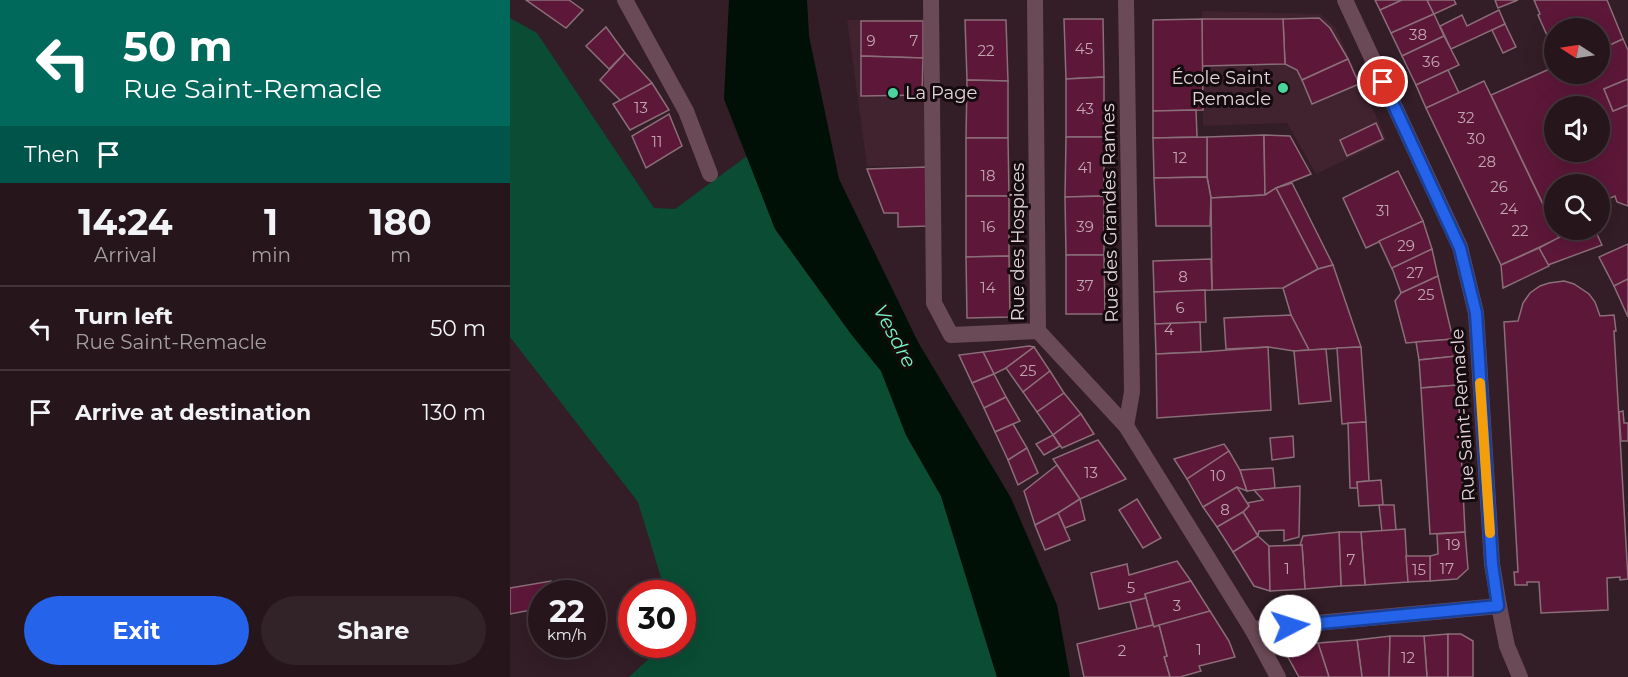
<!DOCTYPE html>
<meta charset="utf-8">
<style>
:root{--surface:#26161c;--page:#322329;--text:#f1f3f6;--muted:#a49fa3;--line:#42353b;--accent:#2563eb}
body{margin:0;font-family:Montserrat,sans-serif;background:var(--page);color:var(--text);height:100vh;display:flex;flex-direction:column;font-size:22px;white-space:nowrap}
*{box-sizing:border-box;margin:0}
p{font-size:20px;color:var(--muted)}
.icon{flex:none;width:33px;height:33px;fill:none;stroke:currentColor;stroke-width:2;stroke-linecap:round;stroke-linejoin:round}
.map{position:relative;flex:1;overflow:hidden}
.drawer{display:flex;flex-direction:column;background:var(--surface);width:510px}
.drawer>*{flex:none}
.hud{background:#00695c;color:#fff;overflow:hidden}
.needle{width:39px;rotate:282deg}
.fabs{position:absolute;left:1034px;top:18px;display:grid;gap:12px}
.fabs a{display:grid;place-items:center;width:66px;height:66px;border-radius:50%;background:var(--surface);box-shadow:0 6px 24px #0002,0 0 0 2px var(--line);font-size:30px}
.speed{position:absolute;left:18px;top:580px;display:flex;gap:12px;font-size:30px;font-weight:700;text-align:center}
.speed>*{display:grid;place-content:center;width:78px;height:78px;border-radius:50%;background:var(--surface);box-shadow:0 6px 24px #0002,0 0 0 2px var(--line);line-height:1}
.speed small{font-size:15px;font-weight:400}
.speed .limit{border:9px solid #d22;background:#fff;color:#111}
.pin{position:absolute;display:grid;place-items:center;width:51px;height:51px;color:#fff;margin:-26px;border:3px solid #fff;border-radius:50%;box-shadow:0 2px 6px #0007}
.me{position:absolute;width:66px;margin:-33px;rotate:85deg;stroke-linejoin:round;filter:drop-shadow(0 0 4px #0008)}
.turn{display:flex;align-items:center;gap:21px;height:126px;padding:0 24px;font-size:27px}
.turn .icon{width:78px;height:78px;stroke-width:2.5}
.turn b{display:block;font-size:42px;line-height:51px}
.then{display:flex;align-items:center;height:57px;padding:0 24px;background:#0003;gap:12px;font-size:22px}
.eta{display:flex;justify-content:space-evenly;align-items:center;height:102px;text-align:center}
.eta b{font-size:36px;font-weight:700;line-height:42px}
.action{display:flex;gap:12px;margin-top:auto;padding:12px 24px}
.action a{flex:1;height:69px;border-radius:36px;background:var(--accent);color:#fff;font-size:24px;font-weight:700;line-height:69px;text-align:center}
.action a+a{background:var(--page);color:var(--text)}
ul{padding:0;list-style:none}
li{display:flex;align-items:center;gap:18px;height:84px;padding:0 24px;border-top:2px solid var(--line)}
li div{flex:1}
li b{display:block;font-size:22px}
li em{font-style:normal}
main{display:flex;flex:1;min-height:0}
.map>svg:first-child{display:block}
</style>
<main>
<section class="drawer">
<div class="hud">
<div class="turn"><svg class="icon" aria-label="left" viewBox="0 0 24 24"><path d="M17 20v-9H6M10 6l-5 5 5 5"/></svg><div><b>50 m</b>Rue Saint-Remacle</div></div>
<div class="then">Then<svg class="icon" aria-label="arrive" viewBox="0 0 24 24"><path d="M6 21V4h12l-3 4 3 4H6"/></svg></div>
</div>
<div class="eta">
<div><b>14:24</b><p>Arrival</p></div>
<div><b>1</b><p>min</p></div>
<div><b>180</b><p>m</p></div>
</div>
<ul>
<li><svg class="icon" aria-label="left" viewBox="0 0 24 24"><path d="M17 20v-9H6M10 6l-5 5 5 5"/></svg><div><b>Turn left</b><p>Rue Saint-Remacle</p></div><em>50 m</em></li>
<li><svg class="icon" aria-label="arrive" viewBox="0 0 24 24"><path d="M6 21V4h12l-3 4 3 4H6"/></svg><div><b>Arrive at destination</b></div><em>130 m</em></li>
</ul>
<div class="action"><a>Exit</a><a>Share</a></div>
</section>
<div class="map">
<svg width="1118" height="677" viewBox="0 0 1118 677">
<rect width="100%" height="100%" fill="#331d26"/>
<!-- built -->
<g fill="#40232f">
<polygon points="692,11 810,14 825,27 877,140 806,174 777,123 693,126"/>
<polygon points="417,19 419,166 357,166 337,20"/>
</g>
<!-- green -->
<polygon fill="#0a4c34" points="0,18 27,33 144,208 165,209 237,156 265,229 341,334 371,371 396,435 431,496 487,677 119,677 154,645 172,645 172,594 156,594 128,502 0,337"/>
<!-- water -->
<polygon fill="#001006" points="219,0 297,0 299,36 329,179 408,342 501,498 547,605 560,677 487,677 431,496 396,435 371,371 341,334 265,229 214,99"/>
<!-- building -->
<g fill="#5d1739" stroke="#8a6e78" stroke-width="1.5" fill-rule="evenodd">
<polygon points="16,0 59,0 73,10 56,28"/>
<polygon points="865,0 892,0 870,10"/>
<polygon points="892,0 917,0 924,14 881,33 870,10"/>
<polygon points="917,0 944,0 946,4 924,14"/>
<polygon points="985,0 1008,0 988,8"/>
<polygon points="1024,0 1097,0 1113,39 1089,50 1089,28 1044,28 1044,51 1028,15 1030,14"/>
<polygon points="989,10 995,24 941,49 930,26 952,15 957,26"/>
<polygon points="924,14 934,36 892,56 881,33"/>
<polygon points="809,18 820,28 838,59 792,80 787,70 775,64 773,19"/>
<polygon points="554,19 593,19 594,77 556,79"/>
<polygon points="692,19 773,19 775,64 692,66"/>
<polygon points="692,19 693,110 643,111 643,20"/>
<polygon points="455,20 496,20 498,81 457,80"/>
<polygon points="351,21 413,21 413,58 351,56"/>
<polygon points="995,24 1006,47 993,53 982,30"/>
<polygon points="96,27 115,53 99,69 76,46"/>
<polygon points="934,36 949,65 906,85 892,56"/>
<path d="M 1113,39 L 1118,50 L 1118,79 L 1094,89 L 1103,111 L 1118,105 L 1118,206 L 1107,202 L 1105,196 L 1089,203 L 1089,184 L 1044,184 L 1043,225 L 981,95 L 1044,67 L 1044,74 L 1089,74 L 1089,50 ZM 1044,106 L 1089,106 L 1089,152 L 1044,152 Z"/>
<polygon points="115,53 142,83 111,101 90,80"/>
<polygon points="351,56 413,58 412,95 351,96"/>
<polygon points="838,59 849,84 802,104 792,80"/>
<polygon points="938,70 949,93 916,108 906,85"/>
<polygon points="594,77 594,137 556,137 556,79"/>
<polygon points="1118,79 1118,105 1103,111 1094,89"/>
<polygon points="457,80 498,81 498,138 456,138"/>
<polygon points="974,81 1049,238 991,265 916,108"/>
<polygon points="142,83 159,110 120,130 103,104"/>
<polygon points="686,110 687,137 643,138 643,111"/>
<polygon points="159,114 172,146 136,168 122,136"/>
<polygon points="866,123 873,139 837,156 830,140"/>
<polygon points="754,135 755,195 701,198 697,177 697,137"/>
<polygon points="754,135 780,136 801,174 766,188 755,195"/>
<polygon points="556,137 594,137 594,196 555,197"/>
<polygon points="697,137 697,177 644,178 643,138"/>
<polygon points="456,138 498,138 499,196 456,196"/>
<polygon points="416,167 418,226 388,227 388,213 374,213 357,169"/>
<polygon points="888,171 913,221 856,248 833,198"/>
<polygon points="697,177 701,198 700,226 646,226 644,178"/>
<polygon points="782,183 823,265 808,269 766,188"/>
<polygon points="766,188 808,269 773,288 702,290 701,198 755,195"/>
<polygon points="456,196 499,196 499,256 456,257"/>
<polygon points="594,196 594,255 556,255 555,197"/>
<polygon points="913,221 922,249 882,269 869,241"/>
<polygon points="1063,230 1085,230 1092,245 1038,265 1029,248"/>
<polygon points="1118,244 1118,279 1104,286 1089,257"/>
<polygon points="1029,248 1039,266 993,288 991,265"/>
<polygon points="922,249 928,276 891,293 882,268"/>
<polygon points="556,255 594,255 595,314 556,314"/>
<polygon points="499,256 500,317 457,318 456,257"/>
<polygon points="701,259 702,290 644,292 643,261"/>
<polygon points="823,265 851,347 799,350 781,315 773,288 808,269"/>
<polygon points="928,276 943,339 896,343 885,301 891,293"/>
<polygon points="1118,279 1118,317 1104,286"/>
<polygon points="1054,281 1064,284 1079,294 1085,302 1090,316 1104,315 1106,331 1104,331 1118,579 1110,580 1110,577 1097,578 1098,610 1031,613 1029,582 1017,582 1017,585 1005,585 1004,572 1008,572 994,322 1008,321 1013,303 1020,293 1030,286 1039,283"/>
<polygon points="695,290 696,322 645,324 644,292"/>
<polygon points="781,315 799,350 784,351 758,347 716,349 714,318"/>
<polygon points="690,322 691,352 646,354 645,324"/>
<polygon points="943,339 947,356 909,360 906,342"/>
<polygon points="519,346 524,347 496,368 484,374 473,352"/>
<polygon points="524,347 540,371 513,392 496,368"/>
<polygon points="758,347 761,410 647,418 646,354 691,352"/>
<polygon points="851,347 856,422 832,424 827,348"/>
<polygon points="816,349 821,401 789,404 784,351"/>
<polygon points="473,352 484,374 462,383 449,355"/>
<polygon points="947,356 948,385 911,388 909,360"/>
<polygon points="540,371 554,393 527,412 513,392"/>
<polygon points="484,374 496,397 474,408 462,383"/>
<polygon points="948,385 955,532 920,534 911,388"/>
<polygon points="554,393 571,414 543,435 527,412"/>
<polygon points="496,397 510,421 485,432 474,408"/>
<polygon points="1113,411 1114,423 1118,423 1118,441 1111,441 1109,412"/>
<polygon points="571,414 584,434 552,448 543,435"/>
<polygon points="856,422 859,481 847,482 848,488 840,488 838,423"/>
<polygon points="503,424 517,448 498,460 485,432"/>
<polygon points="543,435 550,446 534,455 526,444"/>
<polygon points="783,436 784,457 762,460 760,438"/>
<polygon points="588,440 616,479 570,499 543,459"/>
<polygon points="714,444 719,451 677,479 664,459"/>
<polygon points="517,448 528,473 508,485 498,460"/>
<polygon points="719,451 730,470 737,491 727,487 693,507 677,479"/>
<polygon points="547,465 570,499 548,513 525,525 514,491"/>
<polygon points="763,468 765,488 737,491 730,470"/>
<polygon points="871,480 873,505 849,506 847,482"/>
<polygon points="790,486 789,537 774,541 774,530 749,531 748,536 733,512 739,506 737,503 753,500 744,490"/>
<polygon points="727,487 739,506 733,512 707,527 693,507"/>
<polygon points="570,499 575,520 555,528 548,513"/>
<polygon points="627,499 651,538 633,548 609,510"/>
<polygon points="869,505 884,505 886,530 872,531"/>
<polygon points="733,512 748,536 723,552 707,527"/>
<polygon points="548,513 560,540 535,550 525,525"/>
<polygon points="895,529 898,582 855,585 851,532"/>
<polygon points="829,532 851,532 855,585 831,586"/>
<polygon points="829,532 831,586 795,589 792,545 790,545 793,536"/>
<polygon points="955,532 958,569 947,579 920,581 920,556 928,554 927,534"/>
<polygon points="748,536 759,546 760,591 744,586 723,552"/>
<polygon points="792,545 795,589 760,591 759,546"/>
<polygon points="896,556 920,556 920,581 898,582"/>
<polygon points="667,561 681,581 635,594 636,598 589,609 581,573 617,564 619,575"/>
<polygon points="41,581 44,594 32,594 32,608 0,614 0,588"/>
<polygon points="681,581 700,611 644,627 635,594"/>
<polygon points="636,598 643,625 627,629 620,602"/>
<polygon points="700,611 719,641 725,657 689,666 691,671 670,677 660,677 654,657 657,656 649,625"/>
<polygon points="643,625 644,627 649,625 657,656 654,657 660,677 574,677 567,644"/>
<polygon points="938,634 938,677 917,677 914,636"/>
<polygon points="938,634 951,634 963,641 963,677 938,677"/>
<polygon points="880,636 879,677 852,677 847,640"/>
<polygon points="880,636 914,636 917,677 879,677"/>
<polygon points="847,640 852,677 819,677 808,643"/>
<polygon points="808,643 819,677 789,677 774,650 778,644"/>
</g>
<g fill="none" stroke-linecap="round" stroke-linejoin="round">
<!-- minor -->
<g stroke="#6a4a56" stroke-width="16">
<polyline points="115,0 176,111 200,174"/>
<polyline points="421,0 424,303 441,335 528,331"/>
<polyline points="525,0 528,331 616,426 742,629 768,677"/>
<polyline points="835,0 950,247 966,313 982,564 989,606 997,646 1010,677"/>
<polyline points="616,426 622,392 616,0"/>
<polyline points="742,629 989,606"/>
</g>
</g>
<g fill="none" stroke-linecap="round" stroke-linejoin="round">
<!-- route casing -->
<g stroke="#184099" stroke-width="15">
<polyline id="route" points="780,626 988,606 982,564 966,313 950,248 873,82"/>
</g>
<!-- route -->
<use href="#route" stroke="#2563eb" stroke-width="10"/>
<!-- slow -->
<polyline stroke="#f59e0b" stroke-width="10" points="970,383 980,533"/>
</g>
<!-- markers -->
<g fill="#49d49c" stroke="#140b0e" stroke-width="2">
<circle cx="773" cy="88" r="6"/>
<circle cx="383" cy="93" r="6"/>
</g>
<g text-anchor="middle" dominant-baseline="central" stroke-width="6" stroke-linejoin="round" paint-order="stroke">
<!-- number labels -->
<g font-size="15" fill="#c3a6b2">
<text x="908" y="34">38</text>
<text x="361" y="40">9</text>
<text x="404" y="40">7</text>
<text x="574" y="48">45</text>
<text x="476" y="50">22</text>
<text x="921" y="61">36</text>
<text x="131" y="107">13</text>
<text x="575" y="108">43</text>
<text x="956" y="117">32</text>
<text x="966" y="138">30</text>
<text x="147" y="141">11</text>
<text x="670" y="157">12</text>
<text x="977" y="161">28</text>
<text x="575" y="167">41</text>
<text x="478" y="175">18</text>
<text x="989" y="186">26</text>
<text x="999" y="208">24</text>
<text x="873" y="210">31</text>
<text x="478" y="226">16</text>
<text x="575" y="226">39</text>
<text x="1010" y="230">22</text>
<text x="896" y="245">29</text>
<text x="905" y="272">27</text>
<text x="673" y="276">8</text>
<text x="575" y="285">37</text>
<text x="478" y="287">14</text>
<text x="916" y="294">25</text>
<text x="670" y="307">6</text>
<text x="659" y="329">4</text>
<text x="518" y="370">25</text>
<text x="581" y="472">13</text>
<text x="708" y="475">10</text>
<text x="715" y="509">8</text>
<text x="943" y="544">19</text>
<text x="841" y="559">7</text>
<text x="777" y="568">1</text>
<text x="937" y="568">17</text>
<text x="909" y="569">15</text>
<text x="621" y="587">5</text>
<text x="667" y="605">3</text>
<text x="689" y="649">1</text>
<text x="612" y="650">2</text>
<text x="898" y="657">12</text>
</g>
<!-- poi labels -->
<g font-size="18" fill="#e5d5db" stroke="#140b0e" text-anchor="end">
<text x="761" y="78">École Saint<tspan x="761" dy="21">Remacle</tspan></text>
<text x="395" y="93" text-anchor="start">La Page</text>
</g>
<!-- street labels -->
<g font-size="18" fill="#e5d5db" stroke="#140b0e">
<text transform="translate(600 213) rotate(-91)">Rue des Grandes Rames</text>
<text transform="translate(508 242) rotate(-90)">Rue des Hospices</text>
<text transform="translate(953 415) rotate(-94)">Rue Saint-Remacle</text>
</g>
<!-- water labels -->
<g font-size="20" font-style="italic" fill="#76f2bc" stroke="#140b0e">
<text transform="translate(385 336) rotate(62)">Vesdre</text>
</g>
</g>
</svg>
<div class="fabs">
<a><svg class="needle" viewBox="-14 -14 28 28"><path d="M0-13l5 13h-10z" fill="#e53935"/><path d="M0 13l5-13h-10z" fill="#a49fa3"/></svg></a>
<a><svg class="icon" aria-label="sound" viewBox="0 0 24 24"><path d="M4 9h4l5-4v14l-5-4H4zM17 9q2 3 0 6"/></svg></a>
<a><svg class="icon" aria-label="search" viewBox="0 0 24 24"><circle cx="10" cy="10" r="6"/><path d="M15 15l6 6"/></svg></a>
</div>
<div class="speed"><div>22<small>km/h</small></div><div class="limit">30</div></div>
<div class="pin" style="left:873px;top:82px;background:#d93025"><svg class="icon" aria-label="arrive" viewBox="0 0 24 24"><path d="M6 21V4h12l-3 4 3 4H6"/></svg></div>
<svg class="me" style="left:780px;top:626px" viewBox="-20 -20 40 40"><circle r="19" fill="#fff"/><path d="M0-13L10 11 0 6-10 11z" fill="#2563eb"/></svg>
</div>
</main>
